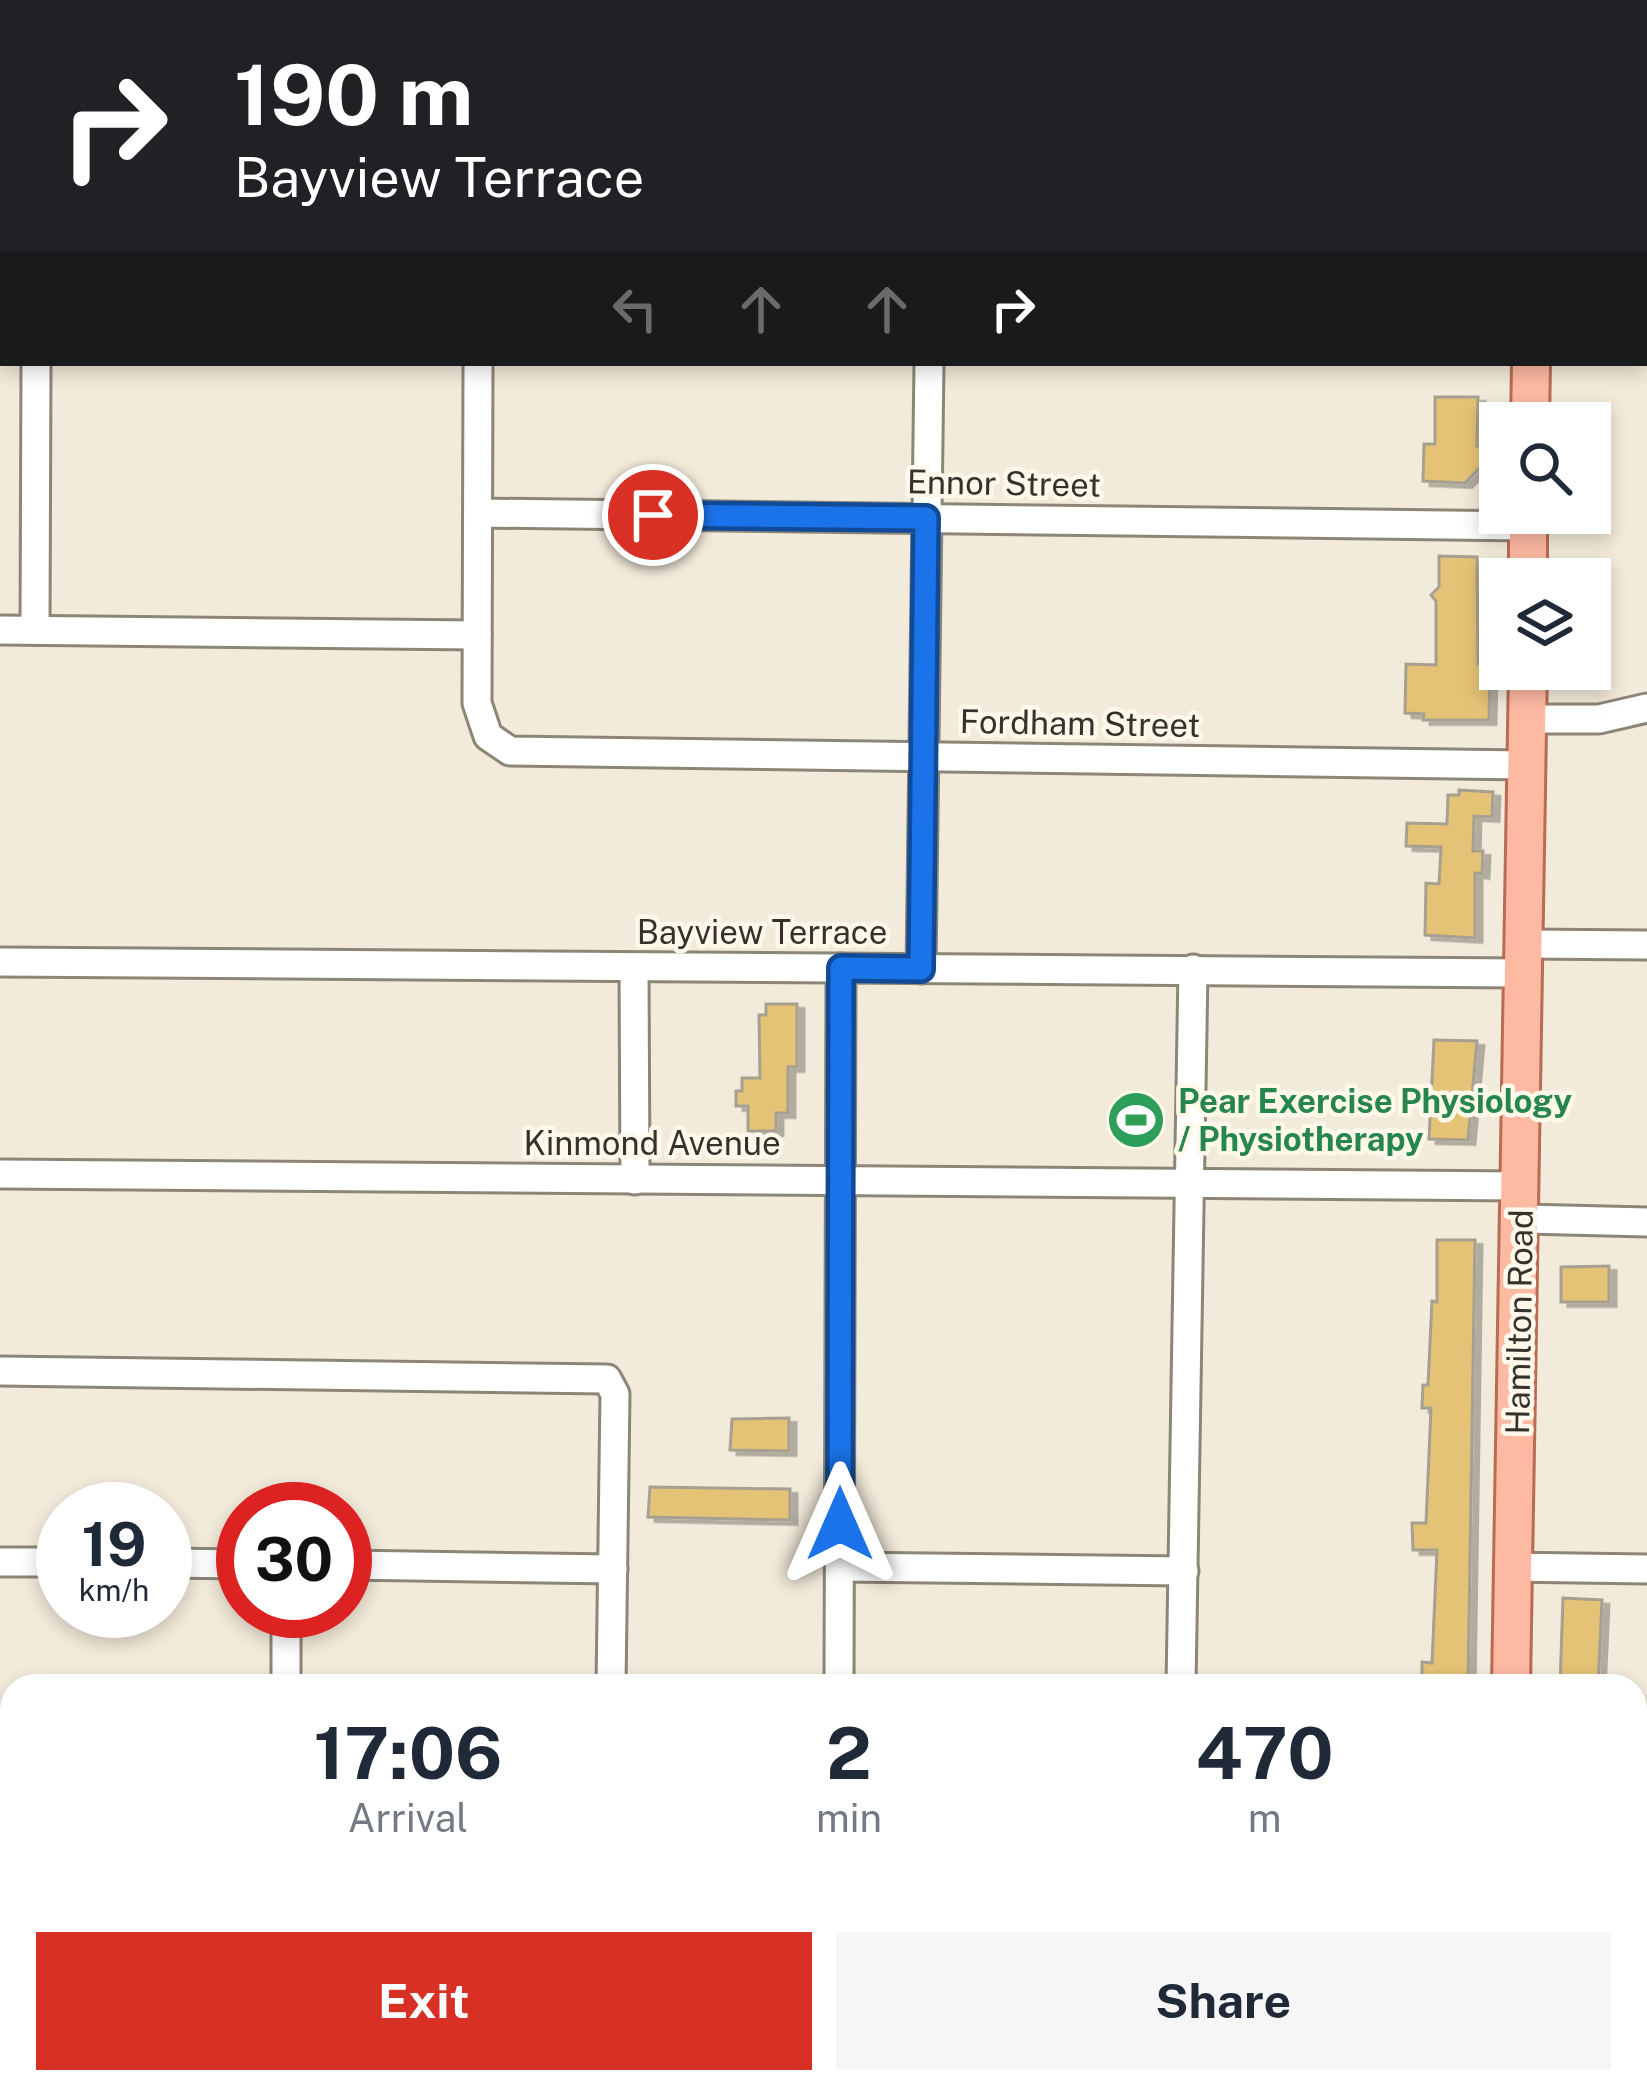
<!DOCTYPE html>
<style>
:root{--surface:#fff;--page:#f6f6f7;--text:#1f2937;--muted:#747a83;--accent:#d93025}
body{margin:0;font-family:"Public Sans",sans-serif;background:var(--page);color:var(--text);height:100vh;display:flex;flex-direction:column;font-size:45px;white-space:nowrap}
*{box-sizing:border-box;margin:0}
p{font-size:39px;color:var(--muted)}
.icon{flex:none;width:66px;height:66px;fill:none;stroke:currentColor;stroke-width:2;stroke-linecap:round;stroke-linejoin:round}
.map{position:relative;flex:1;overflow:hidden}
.side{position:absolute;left:0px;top:1674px;width:1647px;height:420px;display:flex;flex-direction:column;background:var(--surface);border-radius:36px 36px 0 0;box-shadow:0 6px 18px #0003}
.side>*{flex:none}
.hud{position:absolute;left:0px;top:0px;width:1647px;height:366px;box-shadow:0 6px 18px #0003;background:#202124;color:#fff;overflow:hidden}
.buttons{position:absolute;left:1479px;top:402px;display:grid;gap:24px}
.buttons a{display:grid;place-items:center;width:132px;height:132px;border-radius:0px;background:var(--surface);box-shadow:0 6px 18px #0003;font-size:60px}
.speed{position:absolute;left:36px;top:1482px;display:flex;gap:24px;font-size:60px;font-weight:700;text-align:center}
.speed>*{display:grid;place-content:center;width:156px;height:156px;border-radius:50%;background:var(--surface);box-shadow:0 6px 18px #0003;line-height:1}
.speed small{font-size:30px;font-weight:400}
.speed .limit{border:18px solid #d22;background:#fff;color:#111}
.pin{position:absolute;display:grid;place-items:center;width:102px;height:102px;color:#fff;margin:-51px;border:6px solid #fff;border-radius:50%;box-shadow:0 3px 12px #0007}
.me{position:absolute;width:132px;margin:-66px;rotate:0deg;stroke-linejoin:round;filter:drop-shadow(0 0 9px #0008)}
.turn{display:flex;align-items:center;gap:42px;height:252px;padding:0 36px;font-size:54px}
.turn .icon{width:156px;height:156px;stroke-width:2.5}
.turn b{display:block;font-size:84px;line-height:102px}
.lanes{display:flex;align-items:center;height:114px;padding:0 36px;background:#0003;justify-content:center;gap:60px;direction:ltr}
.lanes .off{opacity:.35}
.eta{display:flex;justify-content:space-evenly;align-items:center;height:204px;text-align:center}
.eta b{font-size:72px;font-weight:700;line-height:84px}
.primary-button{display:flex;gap:24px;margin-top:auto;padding:24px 36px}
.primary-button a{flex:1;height:138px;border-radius:0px;background:var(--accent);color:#fff;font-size:48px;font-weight:700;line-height:138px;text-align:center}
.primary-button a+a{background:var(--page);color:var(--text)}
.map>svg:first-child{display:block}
</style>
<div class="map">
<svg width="1647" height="2094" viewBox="0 0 1647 2094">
<defs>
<filter id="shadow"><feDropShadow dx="7" dy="4.5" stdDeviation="0" flood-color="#0004"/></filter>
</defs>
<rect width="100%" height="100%" fill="#f2eada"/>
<!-- building -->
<g fill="#e5c376" stroke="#a7a091" stroke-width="3" filter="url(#shadow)">
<polygon points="1435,397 1478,397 1477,446 1487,447 1487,460 1465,483 1423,481 1424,444 1435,444"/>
<polygon points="1439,556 1477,557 1478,664 1490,665 1489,720 1423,720 1424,714 1405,713 1406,664 1436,665 1436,601 1431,595 1439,587"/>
<polygon points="1459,790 1493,792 1492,817 1474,816 1473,851 1483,851 1482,874 1475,873 1475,938 1425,935 1426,883 1439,884 1441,847 1406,846 1407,823 1447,824 1448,795 1459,795"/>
<polygon points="766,1004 797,1004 797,1067 788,1067 788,1113 776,1113 776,1131 748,1131 748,1106 736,1106 736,1091 742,1091 742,1078 760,1078 759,1015 766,1015"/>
<polygon points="1434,1040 1477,1041 1468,1140 1429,1139"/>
<polygon points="1437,1240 1475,1240 1468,1686 1422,1686 1422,1662 1432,1663 1437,1550 1413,1550 1412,1523 1426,1523 1431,1408 1422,1408 1423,1385 1428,1385 1432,1301 1437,1302"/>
<polygon points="1609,1266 1609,1302 1561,1302 1561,1267"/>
<polygon points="789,1418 789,1451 730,1450 732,1419"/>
<polygon points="650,1487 790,1489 790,1520 648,1517"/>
<polygon points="1563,1598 1602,1600 1598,1686 1560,1686"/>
</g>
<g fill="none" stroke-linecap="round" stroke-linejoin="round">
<!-- minor casing -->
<g stroke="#8c8677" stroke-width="33">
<g id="minor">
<polyline points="772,0 772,3"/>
<polyline points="38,3 38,0"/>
<polyline points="273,3 273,0"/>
<polyline points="481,3 481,0"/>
<polyline points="478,363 477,703 488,736 510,751 1526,765"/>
<polyline points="478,513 1528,526"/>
<polyline points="0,630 477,635"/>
<polyline points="35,630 36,363"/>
<polyline points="1527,719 1599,719 1647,708"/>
<polyline points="1523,944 1647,945"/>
<polyline points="0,962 1523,973"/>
<polyline points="634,968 635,1180"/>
<polyline points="921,969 929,363"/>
<polyline points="0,1174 1521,1186"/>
<polyline points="1520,1219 1647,1222"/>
<polyline points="0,1371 607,1379 615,1394 611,1686"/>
<polyline points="0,1562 63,1562"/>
<polyline points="165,1563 243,1564"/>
<polyline points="345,1565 613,1569"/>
<polyline points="840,1567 1184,1571"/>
<polyline points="1513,1567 1647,1569"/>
<polyline points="286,1686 286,1611"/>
<polyline points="839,1686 841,968"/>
<polyline points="1181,1686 1193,969"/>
<polyline points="1635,1983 1647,1981"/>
<polyline points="284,2094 286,2082"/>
<polyline points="710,2094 745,2094"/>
</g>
</g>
<!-- major casing -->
<g stroke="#b86c51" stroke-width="42">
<g id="major">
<polyline points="1534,3 1534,0"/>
<polyline points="1530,423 1531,363"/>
<polyline points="1528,579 1528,513"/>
<polyline points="1511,1686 1528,669"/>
</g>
</g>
<!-- highway casing -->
<g stroke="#b86c51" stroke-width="45">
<g id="highway">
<polyline points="1635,1923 1647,1922"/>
<polyline points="1635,1953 1647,1951"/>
<polyline points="606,2094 677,2082"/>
<polyline points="814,2094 881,2082"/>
</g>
</g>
<!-- minor -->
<use href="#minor" stroke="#fff" stroke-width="27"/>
<!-- major -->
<use href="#major" stroke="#feb9a3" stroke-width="36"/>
<!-- highway -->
<use href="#highway" stroke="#fe8b65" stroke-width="39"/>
</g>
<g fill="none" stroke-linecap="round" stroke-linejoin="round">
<!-- route casing -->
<g stroke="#114b97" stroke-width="30">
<polyline id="route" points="653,515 926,518 921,969 841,968 840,1524"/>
</g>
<!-- route -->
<use href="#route" stroke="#1a73e8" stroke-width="21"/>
</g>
<!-- icons -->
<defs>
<g id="stadium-disc" transform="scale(3)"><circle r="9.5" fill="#2e9e5b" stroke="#fef8eb"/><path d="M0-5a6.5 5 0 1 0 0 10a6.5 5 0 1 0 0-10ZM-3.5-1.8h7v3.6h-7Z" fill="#fff"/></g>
</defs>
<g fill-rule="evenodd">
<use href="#stadium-disc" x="1136" y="1120"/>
</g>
<g text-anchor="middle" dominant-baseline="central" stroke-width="9" stroke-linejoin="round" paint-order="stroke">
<!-- street labels -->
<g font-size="33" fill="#35322c" stroke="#fef8eb">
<text transform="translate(1004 483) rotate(1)">Ennor Street</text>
<text transform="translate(1080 723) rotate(1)">Fordham Street</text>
<text x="762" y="932">Bayview Terrace</text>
<text x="652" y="1143">Kinmond Avenue</text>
<text transform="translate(1519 1322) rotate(-89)">Hamilton Road</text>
</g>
<!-- leisure labels -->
<g font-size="33" font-weight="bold" fill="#27864d" stroke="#fef8eb" text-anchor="start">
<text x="1178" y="1101">Pear Exercise Physiology<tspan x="1178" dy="38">/ Physiotherapy</tspan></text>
</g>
</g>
</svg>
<div class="buttons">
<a><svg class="icon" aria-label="search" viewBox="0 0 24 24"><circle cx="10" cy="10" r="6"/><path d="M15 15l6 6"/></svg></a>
<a><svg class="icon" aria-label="layers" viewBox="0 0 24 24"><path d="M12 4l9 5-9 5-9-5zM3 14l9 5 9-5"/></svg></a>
</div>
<div class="speed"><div>19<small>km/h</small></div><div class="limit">30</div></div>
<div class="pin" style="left:653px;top:515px;background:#d93025"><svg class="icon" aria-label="arrive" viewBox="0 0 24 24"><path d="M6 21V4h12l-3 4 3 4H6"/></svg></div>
<svg class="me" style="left:840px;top:1524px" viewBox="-20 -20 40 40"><path d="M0-17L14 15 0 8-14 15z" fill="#1a73e8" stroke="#fff" stroke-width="4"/></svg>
<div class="hud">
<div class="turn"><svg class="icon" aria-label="right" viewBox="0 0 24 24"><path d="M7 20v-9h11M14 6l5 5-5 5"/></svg><div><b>190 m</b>Bayview Terrace</div></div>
<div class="lanes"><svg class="icon off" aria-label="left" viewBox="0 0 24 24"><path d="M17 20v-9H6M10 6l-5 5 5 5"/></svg><svg class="icon off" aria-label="ahead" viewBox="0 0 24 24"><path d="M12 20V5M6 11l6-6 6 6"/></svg><svg class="icon off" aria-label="ahead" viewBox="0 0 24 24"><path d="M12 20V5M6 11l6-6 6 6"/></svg><svg class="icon" aria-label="right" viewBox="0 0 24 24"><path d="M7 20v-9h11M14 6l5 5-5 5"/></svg></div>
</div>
<section class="side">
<div class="eta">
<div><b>17:06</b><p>Arrival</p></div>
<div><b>2</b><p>min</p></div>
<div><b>470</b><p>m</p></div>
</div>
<div class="primary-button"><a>Exit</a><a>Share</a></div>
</section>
</div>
